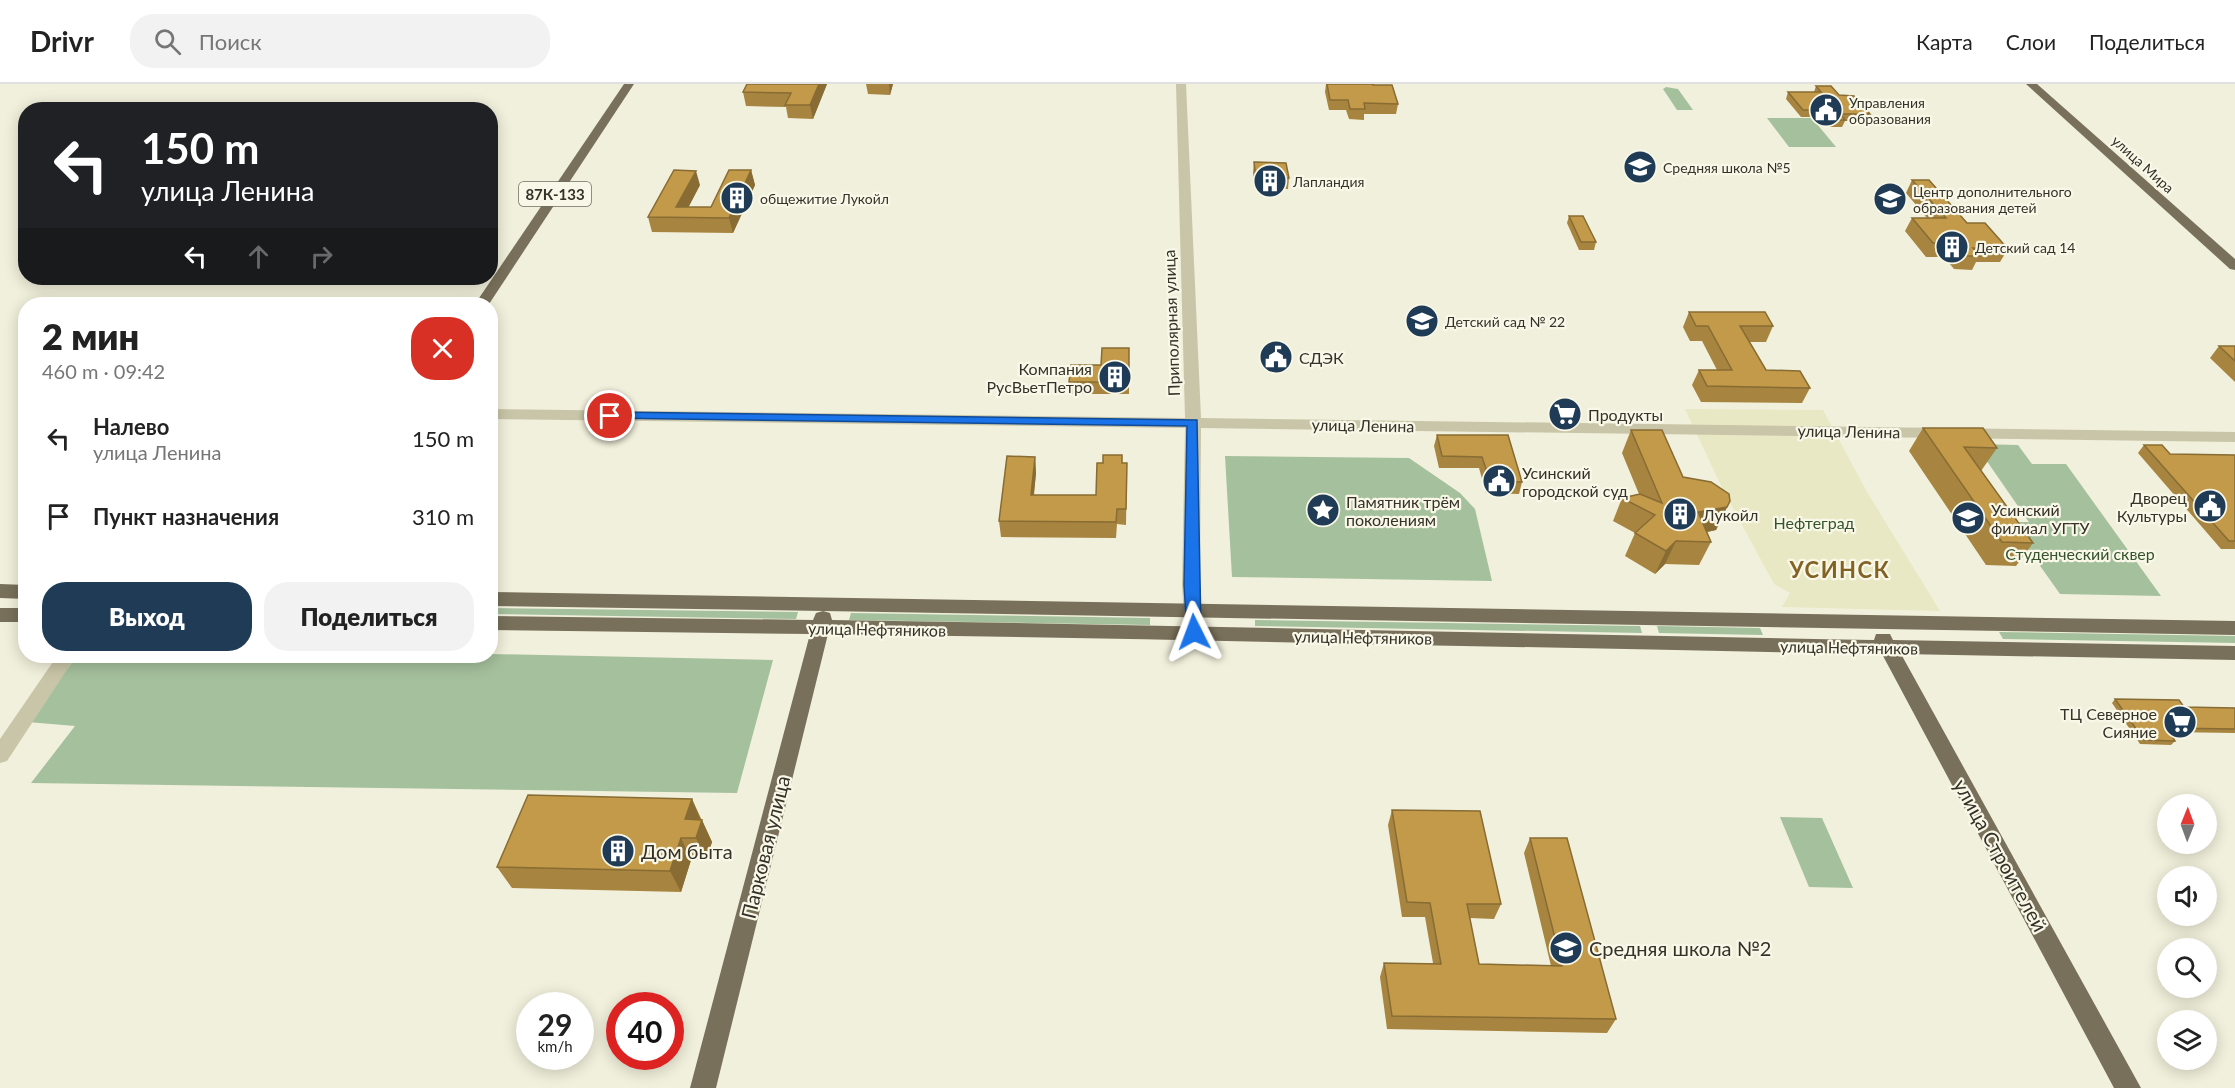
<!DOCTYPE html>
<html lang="ru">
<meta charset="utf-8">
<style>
:root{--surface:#fff;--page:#f2f2f2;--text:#222;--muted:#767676;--line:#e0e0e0;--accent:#1f3b56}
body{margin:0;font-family:Lato,sans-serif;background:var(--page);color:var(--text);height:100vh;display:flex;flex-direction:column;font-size:22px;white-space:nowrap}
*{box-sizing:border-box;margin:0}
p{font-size:20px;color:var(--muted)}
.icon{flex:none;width:33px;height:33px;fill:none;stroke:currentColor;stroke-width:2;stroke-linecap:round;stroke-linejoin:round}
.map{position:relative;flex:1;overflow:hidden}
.side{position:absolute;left:18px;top:213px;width:480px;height:366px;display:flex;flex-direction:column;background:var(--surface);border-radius:24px;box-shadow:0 3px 15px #0003}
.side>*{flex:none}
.hud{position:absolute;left:18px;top:18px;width:480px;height:183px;border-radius:24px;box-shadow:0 3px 15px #0003;background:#202124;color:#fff;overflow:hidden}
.needle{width:39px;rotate:1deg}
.fabs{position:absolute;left:2157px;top:710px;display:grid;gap:12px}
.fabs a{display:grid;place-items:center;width:60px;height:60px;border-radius:50%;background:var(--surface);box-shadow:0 3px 15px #0003;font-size:30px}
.speed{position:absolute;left:516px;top:908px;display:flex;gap:12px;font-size:30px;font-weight:700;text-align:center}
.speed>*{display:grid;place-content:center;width:78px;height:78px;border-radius:50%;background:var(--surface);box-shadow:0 3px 15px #0003;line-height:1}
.speed small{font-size:15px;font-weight:400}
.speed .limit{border:9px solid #d22;background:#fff;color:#111}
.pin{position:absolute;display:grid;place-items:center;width:51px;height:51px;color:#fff;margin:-26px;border:3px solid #fff;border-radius:50%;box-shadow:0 2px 6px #0007}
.me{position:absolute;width:66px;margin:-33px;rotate:357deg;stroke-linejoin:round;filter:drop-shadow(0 0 4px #0008)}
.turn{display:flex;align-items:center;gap:21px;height:126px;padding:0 24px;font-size:27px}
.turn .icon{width:78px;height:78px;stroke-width:2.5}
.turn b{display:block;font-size:42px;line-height:51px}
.lanes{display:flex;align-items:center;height:57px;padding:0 24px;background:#0003;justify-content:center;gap:30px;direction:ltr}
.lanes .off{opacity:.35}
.round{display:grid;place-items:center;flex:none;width:63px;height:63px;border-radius:24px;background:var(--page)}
.overview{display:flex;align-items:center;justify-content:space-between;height:102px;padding:0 24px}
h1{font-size:36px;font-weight:800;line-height:45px}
.button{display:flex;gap:12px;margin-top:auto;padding:12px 24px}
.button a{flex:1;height:69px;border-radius:24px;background:var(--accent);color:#fff;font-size:24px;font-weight:800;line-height:69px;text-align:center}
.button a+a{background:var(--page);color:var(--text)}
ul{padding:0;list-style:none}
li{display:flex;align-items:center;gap:18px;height:78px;padding:0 24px}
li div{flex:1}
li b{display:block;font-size:22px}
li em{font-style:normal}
header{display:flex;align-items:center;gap:36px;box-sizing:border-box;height:84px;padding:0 30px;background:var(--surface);border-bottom:2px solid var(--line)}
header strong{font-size:28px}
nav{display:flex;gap:33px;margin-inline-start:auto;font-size:21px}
.search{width:420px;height:54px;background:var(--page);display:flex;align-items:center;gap:15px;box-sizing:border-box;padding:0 21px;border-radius:24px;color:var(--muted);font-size:22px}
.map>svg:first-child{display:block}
</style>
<header>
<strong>Drivr</strong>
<div class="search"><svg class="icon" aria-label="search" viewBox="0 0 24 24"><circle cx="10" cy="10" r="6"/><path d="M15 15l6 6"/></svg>Поиск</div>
<nav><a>Карта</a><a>Слои</a><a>Поделиться</a></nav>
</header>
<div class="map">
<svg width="2235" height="1004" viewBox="0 0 2235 1004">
<rect width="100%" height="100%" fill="#f1f0dc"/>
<!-- green -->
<g fill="#a5c09d">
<polygon points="1666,3 1678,5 1693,26 1677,26 1663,5"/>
<polygon points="1767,34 1812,34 1836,63 1789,63"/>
<polygon points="1975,360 2018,361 2032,380 2066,380 2161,512 2060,510 2009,438 2029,438"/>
<polygon points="1225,372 1409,374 1460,409 1475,425 1492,497 1232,493"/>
<polygon points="491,524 798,528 796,535 491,530"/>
<polygon points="851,529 1150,534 1150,541 849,536"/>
<polygon points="1255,536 1640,542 1642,549 1255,542"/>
<polygon points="1657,542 1760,544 1763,551 1659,549"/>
<polygon points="1999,548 2235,552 2235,559 2003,555"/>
<polygon points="491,570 773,576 737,709 31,699 75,642 27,638 77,572"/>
<polygon points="1780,733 1822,734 1853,804 1809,803"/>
</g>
<!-- plaza -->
<polygon fill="#e9e8c4" points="1685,325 1823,326 1867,408 1940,527 1782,523 1790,509 1774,500 1722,404"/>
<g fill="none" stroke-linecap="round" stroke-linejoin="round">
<!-- minor -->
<g fill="#c9c5a8" fill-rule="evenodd">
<polygon points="1176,0 1186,0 1201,334 2235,348 2235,358 1201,344 1200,501 1203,548 1201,553 1187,553 1185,548 1182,501 1185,344 490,335 490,325 1185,334"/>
<polygon points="57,572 76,572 7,677 0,679 0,655"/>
</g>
<!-- major -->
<g fill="#78705a" fill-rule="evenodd">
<polygon points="624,0 634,0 489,220 475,220"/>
<polygon points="2026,0 2037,0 2235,175 2235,186 2230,185"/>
<polygon points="0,500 26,501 26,515 0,514"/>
<path d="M 490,508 L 2235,537 L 2235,551 L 823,527 L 830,529 L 832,536 C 1179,541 1527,550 1874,556 L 1876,550 L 1890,550 L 1893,556 L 2235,562 L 2235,576 L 1901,570 L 2141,1004 L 2114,1004 L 1882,570 C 1531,564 1179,555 828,550 L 716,1004 L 690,1004 L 810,550 L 490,546 L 490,532 L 813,536 L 816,529 L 823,527 L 490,522 Z"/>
<rect x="0" y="524" width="26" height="14"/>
</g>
</g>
<!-- wall -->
<g fill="#a7843f">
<polygon points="827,0 813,35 788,34 786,23 746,22 743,8"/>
<polygon points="866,0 893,0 890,11 868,10"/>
<polygon points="1326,0 1373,0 1398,20 1396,30 1364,30 1364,36 1349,35 1346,26 1329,26 1325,8"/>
<polygon points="1816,2 1839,11 1870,30 1867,37 1845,37 1842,43 1822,43 1815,33 1801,33 1786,15 1788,8 1814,8"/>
<polygon points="1254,78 1289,94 1288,105 1255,105 1253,89"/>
<polygon points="751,86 755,101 733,149 652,148 648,133 700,101 688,123 711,123"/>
<polygon points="1912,96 1967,139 2008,165 2000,178 1976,178 1972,186 1954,185 1944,173 1926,173 1905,147 1912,134 1927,134 1906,109"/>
<polygon points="1569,132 1596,158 1594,166 1579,166 1567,139"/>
<polygon points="1689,228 1773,242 1766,258 1749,258 1766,286 1810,304 1802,319 1701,318 1692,301 1699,286 1717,286 1702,257 1690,257 1683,243"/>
<polygon points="2219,262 2235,262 2235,298 2210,274"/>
<polygon points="1129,264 1129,310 1070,310 1069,298 1101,281"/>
<polygon points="1923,344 1997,364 1981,387 2033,459 2016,482 1986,481 1909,367"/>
<polygon points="1631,346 1683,393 1730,417 1716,446 1707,448 1711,458 1699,481 1665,480 1655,490 1625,472 1635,449 1613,437 1622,414 1639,410 1622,369"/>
<polygon points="1437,351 1508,351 1522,398 1519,410 1486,409 1479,384 1439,384 1434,362"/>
<polygon points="2144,361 2170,370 2235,371 2235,465 2221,465 2138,369"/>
<polygon points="1035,373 1036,389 1034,411 1096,411 1122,379 1127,379 1126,441 1117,440 1116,454 1001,453 999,437"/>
<polygon points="2115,615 2184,623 2235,624 2235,649 2170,648 2175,657 2171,661 2140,660 2112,619"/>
<polygon points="692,715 712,758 706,776 691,776 681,808 512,804 497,783"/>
<polygon points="1392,726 1501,820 1494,835 1470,834 1479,880 1551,882 1524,769 1530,754 1616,935 1607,949 1387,945 1380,893 1384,879 1433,879 1425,833 1402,833 1388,741"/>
</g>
<!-- shaded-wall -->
<g fill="#886c33">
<polygon points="819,0 827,0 813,35 810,21"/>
<polygon points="889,0 893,0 890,11"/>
<polygon points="751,86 755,101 733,149 729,134"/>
<polygon points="696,87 700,101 683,134 676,123"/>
<polygon points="1035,373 1036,389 1032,426 1031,411"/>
<polygon points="1730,417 1716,446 1688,452 1698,428"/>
<polygon points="1676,457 1665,480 1655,490 1666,467"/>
<polygon points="692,715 701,737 685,735"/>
<polygon points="702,736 712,758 706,776 696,754"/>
<polygon points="681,754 691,776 681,808 670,787"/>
</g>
<!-- building -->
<g fill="#c29a49" stroke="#886c33" stroke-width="1.5">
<polygon points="747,0 819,0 810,21 785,21 791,9 743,8"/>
<polygon points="1327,0 1373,0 1373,1 1392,1 1398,20 1364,19 1365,25 1350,25 1348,16 1330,16"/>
<polygon points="1816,2 1831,2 1839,11 1854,12 1870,30 1840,30 1845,36 1825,36 1818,26 1803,26 1788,8 1821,8"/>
<polygon points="1254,78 1286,79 1289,94 1256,94"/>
<polygon points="674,86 696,87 676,123 711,123 729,86 751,86 729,134 648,133"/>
<polygon points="1912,96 1929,96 1967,139 1985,139 2008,165 1973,164 1980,172 1962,172 1951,159 1933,159 1912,134 1946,134"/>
<polygon points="1569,132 1583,132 1596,158 1581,158"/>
<polygon points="1689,228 1765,228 1773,242 1740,242 1766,286 1800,287 1810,304 1707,302 1699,286 1732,286 1708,242 1696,242"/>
<polygon points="2219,262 2235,262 2235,277"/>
<polygon points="1102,264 1129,264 1129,298 1069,298 1071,281 1101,281"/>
<polygon points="1923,344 1983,344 1997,364 1964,363 2033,459 2002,458"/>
<polygon points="1631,346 1662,346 1683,393 1711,398 1729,410 1730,417 1727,423 1698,428 1711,458 1676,457 1666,467 1635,449 1655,431 1622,414 1640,410 1662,419"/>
<polygon points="1437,351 1508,351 1522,398 1490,397 1482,373 1442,372"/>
<polygon points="2144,361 2162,361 2170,370 2235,371 2235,457 2229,457"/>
<polygon points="1103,371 1122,371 1122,379 1127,379 1126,425 1117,425 1116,438 999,437 1007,372 1035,373 1031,411 1096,411 1097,379 1103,379"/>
<polygon points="2115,615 2179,616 2184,623 2235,624 2235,645 2167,644 2175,657 2144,656"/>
<polygon points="528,711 692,715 685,735 702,736 696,754 681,754 670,787 497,783"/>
<polygon points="1392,726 1480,727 1501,820 1467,820 1479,880 1562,882 1530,754 1567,754 1616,935 1392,932 1384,879 1441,880 1430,819 1407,818"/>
</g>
<!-- route -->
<polygon fill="#1a73e8" stroke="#114b97" stroke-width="1.5" points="610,328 1197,336 1201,548 1194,554 1187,548 1184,501 1187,342 606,334 606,329"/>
<!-- icons -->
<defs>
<g id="civic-disc" transform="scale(1.725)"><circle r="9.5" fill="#1f3b56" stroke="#f9f8e8"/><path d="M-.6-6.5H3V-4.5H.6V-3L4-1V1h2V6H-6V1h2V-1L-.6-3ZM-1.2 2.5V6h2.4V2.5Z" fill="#fff"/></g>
<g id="school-disc" transform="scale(1.725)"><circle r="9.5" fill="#1f3b56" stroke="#f9f8e8"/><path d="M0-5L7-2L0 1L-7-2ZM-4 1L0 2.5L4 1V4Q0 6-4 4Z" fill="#fff"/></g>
<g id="building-disc" transform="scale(1.725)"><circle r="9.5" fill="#1f3b56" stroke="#f9f8e8"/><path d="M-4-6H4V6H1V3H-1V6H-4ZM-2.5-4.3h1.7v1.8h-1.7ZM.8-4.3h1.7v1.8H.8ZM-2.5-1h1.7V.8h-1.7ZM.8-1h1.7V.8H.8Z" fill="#fff"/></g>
<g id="supermarket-disc" transform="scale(1.725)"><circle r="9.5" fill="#1f3b56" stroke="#f9f8e8"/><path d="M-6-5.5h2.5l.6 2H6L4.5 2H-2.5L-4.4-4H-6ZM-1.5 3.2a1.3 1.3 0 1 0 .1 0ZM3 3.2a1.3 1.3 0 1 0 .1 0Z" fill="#fff"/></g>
<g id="sight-disc" transform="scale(1.725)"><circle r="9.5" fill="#1f3b56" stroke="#f9f8e8"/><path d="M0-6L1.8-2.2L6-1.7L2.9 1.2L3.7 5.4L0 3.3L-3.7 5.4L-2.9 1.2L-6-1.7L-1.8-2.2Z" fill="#fff"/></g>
<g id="university-disc" transform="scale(1.725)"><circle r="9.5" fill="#1f3b56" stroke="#f9f8e8"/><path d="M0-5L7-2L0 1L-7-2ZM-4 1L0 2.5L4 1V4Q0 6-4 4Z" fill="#fff"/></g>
</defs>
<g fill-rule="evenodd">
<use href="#civic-disc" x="1826" y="26"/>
<use href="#school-disc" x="1640" y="83"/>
<use href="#building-disc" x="1270" y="97"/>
<use href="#building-disc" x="737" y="114"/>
<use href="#school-disc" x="1890" y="115"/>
<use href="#building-disc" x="1952" y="163"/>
<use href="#school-disc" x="1422" y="237"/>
<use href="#civic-disc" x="1276" y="273"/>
<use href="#building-disc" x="1115" y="293"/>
<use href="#supermarket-disc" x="1565" y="330"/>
<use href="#civic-disc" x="1499" y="397"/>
<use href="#civic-disc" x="2210" y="422"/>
<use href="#sight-disc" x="1323" y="426"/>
<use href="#building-disc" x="1680" y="430"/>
<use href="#university-disc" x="1968" y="434"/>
<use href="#supermarket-disc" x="2180" y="638"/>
<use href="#building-disc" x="618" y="767"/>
<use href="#school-disc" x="1566" y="864"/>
</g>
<g text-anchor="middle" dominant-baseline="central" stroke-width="4.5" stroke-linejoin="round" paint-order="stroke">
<!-- far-poi labels -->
<g font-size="14" fill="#363228" stroke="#f9f8e8" text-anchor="start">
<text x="1849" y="18">Управления<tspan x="1849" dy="16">образования</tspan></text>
<text x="1663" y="83">Средняя школа №5</text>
<text x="1293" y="97">Лапландия</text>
<text x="1913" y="107">Центр дополнительного<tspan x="1913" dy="16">образования детей</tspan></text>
<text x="760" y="114">общежитие Лукойл</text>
<text x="1975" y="163">Детский сад 14</text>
<text x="1445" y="237">Детский сад № 22</text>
</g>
<!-- far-street labels -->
<g font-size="14" fill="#363228" stroke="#f9f8e8">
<text transform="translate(2143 80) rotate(42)">улица Мира</text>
</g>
<!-- shield labels -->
<rect fill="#f9f8e8" stroke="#706d62" stroke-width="1.5" x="519" y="98" width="72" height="24" rx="4.5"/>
<g font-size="15" font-weight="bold" fill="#363228">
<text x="555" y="110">87К-133</text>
</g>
<!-- street labels -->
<g font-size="16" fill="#363228" stroke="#f9f8e8">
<text transform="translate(1171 239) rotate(-92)">Приполярная улица</text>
<text transform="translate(1363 341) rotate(1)">улица Ленина</text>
<text transform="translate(1849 347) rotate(1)">улица Ленина</text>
<text transform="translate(877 545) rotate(1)">улица Нефтяников</text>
<text transform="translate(1363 553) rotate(1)">улица Нефтяников</text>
<text transform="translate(1849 563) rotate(1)">улица Нефтяников</text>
</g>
<!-- poi labels -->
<g font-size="16" fill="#363228" stroke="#f9f8e8" text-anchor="start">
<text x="1299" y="273">СДЭК</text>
<text x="1092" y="284" text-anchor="end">Компания<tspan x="1092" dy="18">РусВьетПетро</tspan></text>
<text x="1588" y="330">Продукты</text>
<text x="1522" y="388">Усинский<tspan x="1522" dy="18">городской суд</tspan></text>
<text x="2187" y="413" text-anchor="end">Дворец<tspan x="2187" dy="18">Культуры</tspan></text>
<text x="1346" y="417">Памятник трём<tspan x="1346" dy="18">поколениям</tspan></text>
<text x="1991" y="425">Усинский<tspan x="1991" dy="18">филиал УГТУ</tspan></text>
<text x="1703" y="430">Лукойл</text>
<text x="2157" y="629" text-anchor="end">ТЦ Северное<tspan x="2157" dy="18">Сияние</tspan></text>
</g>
<!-- park labels -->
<g font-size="16" fill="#35542d" stroke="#f9f8e8">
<text x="1814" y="438">Нефтеград</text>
<text x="2080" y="469">Студенческий сквер</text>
</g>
<!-- near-street labels -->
<g font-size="20" fill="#363228" stroke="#f9f8e8">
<text transform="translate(765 763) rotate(-76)">Парковая улица</text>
<text transform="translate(2001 771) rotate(61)">улица Строителей</text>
</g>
<!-- near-poi labels -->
<g font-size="20" fill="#363228" stroke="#f9f8e8" text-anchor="start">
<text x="641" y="767">Дом быта</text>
<text x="1589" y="864">Средняя школа №2</text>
</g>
<!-- district labels -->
<g font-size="22" font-weight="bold" letter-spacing="1.5" fill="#826324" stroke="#f9f8e8">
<text x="1840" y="485">УСИНСК</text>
</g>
</g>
</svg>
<div class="fabs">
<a><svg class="needle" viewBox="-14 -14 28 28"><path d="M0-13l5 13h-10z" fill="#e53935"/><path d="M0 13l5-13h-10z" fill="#767676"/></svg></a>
<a><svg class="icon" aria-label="sound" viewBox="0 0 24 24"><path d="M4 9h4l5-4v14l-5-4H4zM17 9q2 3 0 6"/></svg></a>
<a><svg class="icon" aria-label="search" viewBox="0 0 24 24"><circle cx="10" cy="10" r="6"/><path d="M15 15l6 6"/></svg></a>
<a><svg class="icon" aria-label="layers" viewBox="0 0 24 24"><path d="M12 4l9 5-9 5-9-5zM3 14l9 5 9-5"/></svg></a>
</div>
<div class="speed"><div>29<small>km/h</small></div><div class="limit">40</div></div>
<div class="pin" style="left:610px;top:332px;background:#d93025"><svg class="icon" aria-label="arrive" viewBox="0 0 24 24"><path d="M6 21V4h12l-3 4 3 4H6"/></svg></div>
<svg class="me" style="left:1194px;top:548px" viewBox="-20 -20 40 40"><path d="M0-17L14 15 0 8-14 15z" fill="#1a73e8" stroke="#fff" stroke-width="4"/></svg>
<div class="hud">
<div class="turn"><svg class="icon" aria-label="left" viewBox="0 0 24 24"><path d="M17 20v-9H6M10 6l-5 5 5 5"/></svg><div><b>150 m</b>улица Ленина</div></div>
<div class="lanes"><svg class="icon" aria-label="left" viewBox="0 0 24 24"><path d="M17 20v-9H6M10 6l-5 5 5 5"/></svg><svg class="icon off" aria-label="ahead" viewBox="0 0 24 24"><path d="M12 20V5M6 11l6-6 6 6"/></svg><svg class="icon off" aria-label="right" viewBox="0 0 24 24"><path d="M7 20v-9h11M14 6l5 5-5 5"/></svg></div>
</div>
<section class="side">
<div class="overview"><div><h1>2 мин</h1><p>460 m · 09:42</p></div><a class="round" style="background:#d93025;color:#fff"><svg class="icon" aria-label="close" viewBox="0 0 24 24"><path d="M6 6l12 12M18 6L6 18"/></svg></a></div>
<ul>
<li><svg class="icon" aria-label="left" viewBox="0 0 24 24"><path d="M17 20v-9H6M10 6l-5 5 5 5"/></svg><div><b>Налево</b><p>улица Ленина</p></div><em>150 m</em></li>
<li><svg class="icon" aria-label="arrive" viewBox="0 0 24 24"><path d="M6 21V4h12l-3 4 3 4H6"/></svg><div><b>Пункт назначения</b></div><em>310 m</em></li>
</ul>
<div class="button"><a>Выход</a><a>Поделиться</a></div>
</section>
</div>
